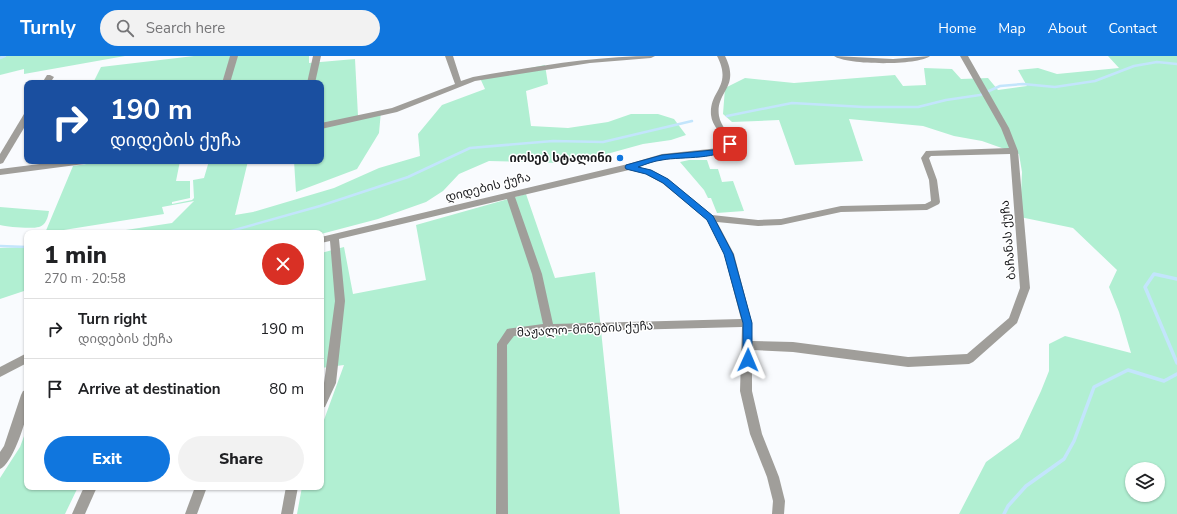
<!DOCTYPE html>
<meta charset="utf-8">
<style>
:root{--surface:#fff;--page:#f2f2f2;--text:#202124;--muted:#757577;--line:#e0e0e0;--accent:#1076de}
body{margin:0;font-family:"Nunito Sans","Noto Sans Georgian",sans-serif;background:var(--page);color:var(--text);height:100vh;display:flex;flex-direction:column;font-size:15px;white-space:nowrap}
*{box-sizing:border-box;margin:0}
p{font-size:13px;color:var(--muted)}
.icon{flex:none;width:22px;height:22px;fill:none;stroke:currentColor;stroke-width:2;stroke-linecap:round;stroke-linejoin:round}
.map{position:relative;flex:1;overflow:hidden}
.panel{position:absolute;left:24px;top:174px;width:300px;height:260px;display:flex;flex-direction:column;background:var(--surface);border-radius:8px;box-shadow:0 1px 3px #0004}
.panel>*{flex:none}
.guide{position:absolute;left:24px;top:24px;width:300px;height:84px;border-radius:8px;box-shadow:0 1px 3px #0004;background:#1a4fa0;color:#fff;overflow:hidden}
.fabs{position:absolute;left:1125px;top:406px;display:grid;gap:8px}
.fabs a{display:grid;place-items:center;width:40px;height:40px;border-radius:50%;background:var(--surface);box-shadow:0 1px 3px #0004;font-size:20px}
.pin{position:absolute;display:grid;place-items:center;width:34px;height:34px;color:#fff;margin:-17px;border-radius:8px;box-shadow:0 2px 6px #0006}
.me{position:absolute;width:44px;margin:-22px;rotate:1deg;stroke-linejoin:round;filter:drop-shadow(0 0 3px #0008)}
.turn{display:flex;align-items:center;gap:14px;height:84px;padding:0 20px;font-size:18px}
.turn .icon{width:52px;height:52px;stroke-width:2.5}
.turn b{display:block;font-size:28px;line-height:34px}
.round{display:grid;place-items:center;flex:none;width:42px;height:42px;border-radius:21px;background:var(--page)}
.overview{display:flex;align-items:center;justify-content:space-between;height:68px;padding:0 20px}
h1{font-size:24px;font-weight:800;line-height:30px}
.primary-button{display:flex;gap:8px;margin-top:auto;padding:8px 20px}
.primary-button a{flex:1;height:46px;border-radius:24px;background:var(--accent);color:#fff;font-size:16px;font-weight:800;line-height:46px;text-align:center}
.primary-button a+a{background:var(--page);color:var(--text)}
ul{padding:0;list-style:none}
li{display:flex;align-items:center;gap:12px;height:60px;padding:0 20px;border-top:1px solid var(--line)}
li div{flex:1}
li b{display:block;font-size:15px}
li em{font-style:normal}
header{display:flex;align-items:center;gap:24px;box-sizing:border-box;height:56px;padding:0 20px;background:var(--accent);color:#fff}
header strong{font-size:19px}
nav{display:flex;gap:22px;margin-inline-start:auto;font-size:14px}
.search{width:280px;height:36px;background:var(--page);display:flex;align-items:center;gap:10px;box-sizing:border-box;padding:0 14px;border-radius:22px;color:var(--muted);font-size:15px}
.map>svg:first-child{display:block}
</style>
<header>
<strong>Turnly</strong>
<div class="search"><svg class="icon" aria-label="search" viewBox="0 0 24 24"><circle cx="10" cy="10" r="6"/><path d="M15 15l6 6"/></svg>Search here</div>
<nav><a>Home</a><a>Map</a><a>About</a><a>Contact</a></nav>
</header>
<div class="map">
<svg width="1177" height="458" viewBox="0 0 1177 458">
<rect width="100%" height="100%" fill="#f9fbfe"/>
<!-- green -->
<g fill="#b1efd2" fill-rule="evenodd">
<polygon points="0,0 125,0 24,18 24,13 0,19"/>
<polygon points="194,0 309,0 309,7 355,3 358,60 381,55 379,77 357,113 296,136 294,105 321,105 321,27 93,27 101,11"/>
<path d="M 1108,0 L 1177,0 L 1177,458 L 959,458 L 986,406 L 1019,382 L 1041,335 L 1049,315 L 1049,288 L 1065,280 L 1131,297 L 1119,256 L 1109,231 L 1117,214 L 1073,172 L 1020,161 L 1022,116 L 1019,98 L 982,85 L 954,80 L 923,70 L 849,63 L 863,105 L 795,109 L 779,64 L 732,66 L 723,58 L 725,32 L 745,22 L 794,27 L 895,19 L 903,30 L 926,29 L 924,12 L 952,13 L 961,23 L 988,22 L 998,34 L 1027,30 L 1018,14 L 1038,12 L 1057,18 L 1119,12 ZM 1132,413 L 1158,413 L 1158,439 L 1132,439 Z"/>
<polygon points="545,9 548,28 526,35 531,70 568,72 608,66 631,58 658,58 674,63 686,79 671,84 643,88 585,104 560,107 489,105 459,118 443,135 426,146 378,163 321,178 106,177 172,167 194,145 162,151 164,158 45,177 73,110 107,105 180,105 176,125 190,125 190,142 172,146 172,148 192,144 194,142 193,124 204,122 209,105 248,105 235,159 253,156 334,132 379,112 420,100 418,78 442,49 485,33 480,22"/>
<polygon points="689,104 707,104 710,113 718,113 722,126 733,125 744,155 717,157 711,142 708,142 704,134 680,106"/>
<polygon points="526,138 555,222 595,216 620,458 297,458 302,431 321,431 321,372 344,309 321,312 321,197 344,191 353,238 426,224 416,169"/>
<path d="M 0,151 L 49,155 C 48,161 46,169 39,171 C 32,173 7,171 0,169 Z"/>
<polygon points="27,191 27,234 0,243 0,192"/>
<polygon points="27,372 27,431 78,431 65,458 0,458 0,422 20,391"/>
</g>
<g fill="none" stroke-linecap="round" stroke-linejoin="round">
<!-- stream-far1 -->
<g stroke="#c3e5fc" stroke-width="2.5">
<polyline points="0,2 5,0"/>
<polyline points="727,60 792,47 864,51 918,51 946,44 980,39 1000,30 1023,28 1055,31 1095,25 1134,10 1157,6 1177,8"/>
<polyline points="224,177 320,150 408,121 470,92 553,85 603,86 692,65"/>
<polyline points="0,190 27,191"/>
</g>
<!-- stream -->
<g stroke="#c3e5fc" stroke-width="3.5">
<polyline points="1177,223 1154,218 1145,231 1177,307"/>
<polyline points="1004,458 1008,450 1026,430 1064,403 1074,385 1094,331 1128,314 1164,325 1177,318"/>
</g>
<!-- minor -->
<g fill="#a09e9a" fill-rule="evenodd">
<polygon points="230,0 238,0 230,27 222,27"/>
<polygon points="313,0 321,0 315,27 307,27"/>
<path d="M 445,0 L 453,0 L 461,25 L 473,21 C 533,11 593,0 655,0 L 651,2 L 590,7 L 475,25 L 397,56 L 321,73 L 321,67 L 392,52 L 455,28 Z"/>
<path d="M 717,0 L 725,0 C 741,32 715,35 719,60 C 721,71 730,78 734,88 C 721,105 683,100 663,104 C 655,105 647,108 639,111 L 651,114 L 668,123 L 712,159 L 758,164 L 781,163 L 841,150 L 925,148 L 931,145 L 929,124 L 921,102 L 926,95 L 1009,92 L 1001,72 L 960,0 L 968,0 L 1009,72 L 1018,95 L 1030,232 L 1017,267 L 973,306 L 969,308 L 908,311 L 793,296 L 752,294 L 752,335 L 762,378 L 779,421 L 785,445 L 784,458 L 772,458 L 773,445 L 767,421 L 750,378 L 740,335 L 742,271 L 549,276 L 514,280 L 507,289 L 508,458 L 496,458 L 497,288 L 507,273 L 543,268 L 532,218 L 507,143 L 339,183 L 345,245 L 336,327 L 325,351 L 321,352 L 321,334 L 324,327 L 335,245 L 330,185 L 321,187 L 321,181 L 628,108 L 662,98 L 719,92 L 726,87 C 722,78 712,70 711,59 C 709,34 733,31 717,0 ZM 1010,98 L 1020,232 L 1009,262 L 967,298 L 908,301 L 793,286 L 752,285 L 752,267 L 734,198 L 717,166 L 758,170 L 781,169 L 841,156 L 927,154 L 939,148 L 940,146 L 937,124 L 929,102 L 931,100 ZM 629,114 L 645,118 L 662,127 L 707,164 L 724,198 L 741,263 L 553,268 L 542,218 L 515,141 Z"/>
<path d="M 834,0 L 893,3 L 930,0 C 917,10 846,9 834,0 Z"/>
<polygon points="47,19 50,19 54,21 50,27 42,27"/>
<polygon points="24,58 27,58 27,67 3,107 0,108 0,98"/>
<polygon points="63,105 88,105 84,108 0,119 0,113"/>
<polygon points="27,297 27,307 0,321 0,311"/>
<path d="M 27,334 C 27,341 28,349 27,356 C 25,369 12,408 0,413 L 0,396 L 4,390 L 21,339 L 23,335 Z"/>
<polygon points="84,431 97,431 85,458 72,458"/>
<polygon points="195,431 207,431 197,458 185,458"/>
<polygon points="286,431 298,431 293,458 281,458"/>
</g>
</g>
<!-- route -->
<path fill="#1076de" stroke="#0a4d90" d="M 727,86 L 730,86 L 734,88 C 720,105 683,100 662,104 C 654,105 646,108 638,111 L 651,114 L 668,123 L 713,160 L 733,198 L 752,267 L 752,304 L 751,307 L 748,308 L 744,307 L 743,304 L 743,267 L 724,198 L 707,164 L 663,127 L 646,118 L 626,113 L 625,111 L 626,109 L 662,99 L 713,94 L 719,92 Z"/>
<!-- markers -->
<circle fill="#1076de" stroke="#fff" stroke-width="1.5" cx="620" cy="102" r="4"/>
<g text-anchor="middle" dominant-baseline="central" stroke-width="3" stroke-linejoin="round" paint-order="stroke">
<!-- poi labels -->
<g font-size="12" font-weight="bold" fill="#1c1d20" stroke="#fff" text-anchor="end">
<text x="612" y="102">იოსებ სტალინი</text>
</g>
<!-- street labels -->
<g font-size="12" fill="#1c1d20" stroke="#fff">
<text transform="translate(488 131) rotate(-14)">დიდების ქუჩა</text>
<text transform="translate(1008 184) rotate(-95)">ბაჩანას ქუჩა</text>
<text transform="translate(585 273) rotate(-3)">მაჟალო-მიწების ქუჩა</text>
</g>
</g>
</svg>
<div class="fabs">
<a><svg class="icon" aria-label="layers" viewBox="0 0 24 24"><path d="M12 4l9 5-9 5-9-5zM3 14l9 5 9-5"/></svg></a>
</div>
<div class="pin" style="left:730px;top:88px;background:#d93025"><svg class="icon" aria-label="arrive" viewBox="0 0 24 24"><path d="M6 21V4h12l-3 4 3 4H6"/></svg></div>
<svg class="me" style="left:748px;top:304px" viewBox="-20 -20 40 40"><path d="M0-17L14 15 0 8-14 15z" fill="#1076de" stroke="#fff" stroke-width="4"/></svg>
<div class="guide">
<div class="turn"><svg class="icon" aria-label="right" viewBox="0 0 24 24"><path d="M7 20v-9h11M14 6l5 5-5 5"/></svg><div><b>190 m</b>დიდების ქუჩა</div></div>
</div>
<section class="panel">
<div class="overview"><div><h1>1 min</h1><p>270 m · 20:58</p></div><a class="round" style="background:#d93025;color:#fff"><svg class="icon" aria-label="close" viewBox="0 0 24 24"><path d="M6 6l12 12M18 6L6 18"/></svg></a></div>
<ul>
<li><svg class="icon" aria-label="right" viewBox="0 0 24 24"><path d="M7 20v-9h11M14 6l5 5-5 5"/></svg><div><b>Turn right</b><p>დიდების ქუჩა</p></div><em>190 m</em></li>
<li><svg class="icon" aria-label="arrive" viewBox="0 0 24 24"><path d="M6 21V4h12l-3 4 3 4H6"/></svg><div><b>Arrive at destination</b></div><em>80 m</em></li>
</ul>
<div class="primary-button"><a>Exit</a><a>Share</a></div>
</section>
</div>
